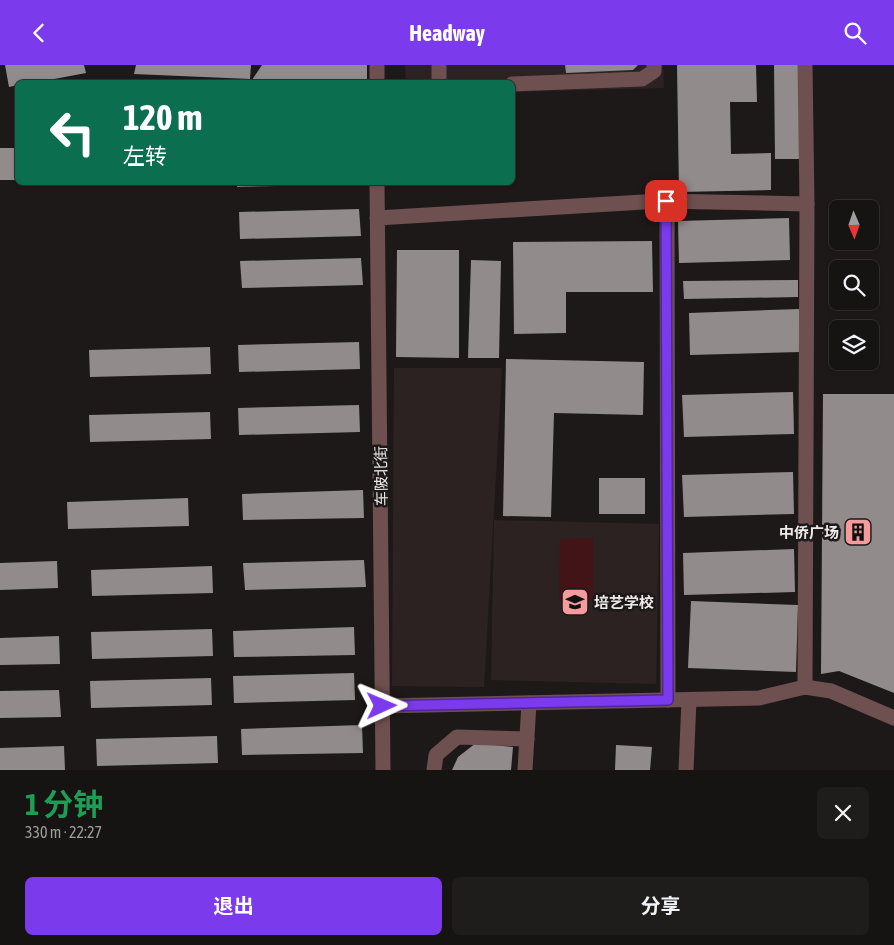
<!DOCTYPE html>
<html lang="zh">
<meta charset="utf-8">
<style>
:root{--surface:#161313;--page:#1f1c1c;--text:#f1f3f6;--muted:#9e9ea0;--line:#353233;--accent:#7c3aed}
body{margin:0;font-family:"Asap Condensed","Noto Sans SC",sans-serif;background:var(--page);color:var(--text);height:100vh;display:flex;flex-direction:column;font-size:19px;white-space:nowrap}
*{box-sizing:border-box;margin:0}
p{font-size:16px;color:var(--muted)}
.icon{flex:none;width:28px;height:28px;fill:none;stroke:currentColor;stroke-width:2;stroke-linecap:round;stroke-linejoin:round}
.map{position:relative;height:705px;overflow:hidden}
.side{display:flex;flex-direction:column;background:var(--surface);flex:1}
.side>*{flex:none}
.top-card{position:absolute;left:15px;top:15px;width:500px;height:105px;border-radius:8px;box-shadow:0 1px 4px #0004,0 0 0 1px var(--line);background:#0b6e4f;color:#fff;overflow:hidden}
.needle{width:32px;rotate:178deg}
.controls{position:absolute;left:829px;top:135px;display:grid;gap:10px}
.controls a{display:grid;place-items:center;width:50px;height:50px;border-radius:8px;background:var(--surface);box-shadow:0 1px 4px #0004,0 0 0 1px var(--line);font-size:25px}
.pin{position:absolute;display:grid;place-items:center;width:42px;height:42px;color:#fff;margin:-21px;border-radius:10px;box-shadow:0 2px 8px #0006}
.me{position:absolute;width:55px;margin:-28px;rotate:89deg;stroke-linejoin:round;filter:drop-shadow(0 0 4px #0008)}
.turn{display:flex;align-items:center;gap:18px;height:105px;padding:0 25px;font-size:22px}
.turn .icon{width:65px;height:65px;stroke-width:2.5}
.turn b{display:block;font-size:35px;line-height:42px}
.round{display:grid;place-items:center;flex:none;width:52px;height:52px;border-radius:8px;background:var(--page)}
.head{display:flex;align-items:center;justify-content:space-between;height:85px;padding:0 25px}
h1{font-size:30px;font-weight:700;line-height:38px;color:#1e9e55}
.action{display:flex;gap:10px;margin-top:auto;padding:10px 25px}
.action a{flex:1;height:58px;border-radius:8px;background:var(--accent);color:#fff;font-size:20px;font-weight:700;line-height:58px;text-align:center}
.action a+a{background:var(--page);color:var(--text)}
header{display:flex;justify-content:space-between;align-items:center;height:65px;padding:0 25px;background:var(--accent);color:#fff;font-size:22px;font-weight:700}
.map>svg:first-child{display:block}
</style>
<header><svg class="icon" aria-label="back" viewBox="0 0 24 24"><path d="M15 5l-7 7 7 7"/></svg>Headway<svg class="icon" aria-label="search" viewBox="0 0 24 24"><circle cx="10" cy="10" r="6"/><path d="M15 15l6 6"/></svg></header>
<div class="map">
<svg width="894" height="705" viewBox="0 0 894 705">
<rect width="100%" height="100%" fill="#1e1919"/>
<!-- built -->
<g fill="#2d2222">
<polygon points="405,0 663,0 664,23 513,27 512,18 406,17"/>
<polygon points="394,303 502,303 484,622 392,621"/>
<polygon points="494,455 659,459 656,619 491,615"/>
</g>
<!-- green -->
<polygon fill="#431417" points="593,473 593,535 559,534 560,474"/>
<!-- building -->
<g fill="#928b8b">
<polygon points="5,0 84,0 86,8 33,18 18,18 18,20 9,22"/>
<polygon points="136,0 251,0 250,14 134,9"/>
<polygon points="262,0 367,0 367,18 250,18"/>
<polygon points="565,0 638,0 633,5 566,8"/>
<polygon points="677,0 756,0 757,37 730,37 731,89 771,88 771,125 679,127"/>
<polygon points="774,0 798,0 800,94 775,94"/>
<rect x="0" y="83" width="18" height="32"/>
<polygon points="237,118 361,118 361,119 237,122"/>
<polygon points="359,144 361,171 240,174 239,147"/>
<polygon points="789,153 790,195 679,198 678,156"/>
<polygon points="652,176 653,227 566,227 566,268 514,269 513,177"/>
<polygon points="397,185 459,185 459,293 396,292"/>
<polygon points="361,193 363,220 242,223 240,196"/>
<polygon points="471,195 501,196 499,293 468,293"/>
<polygon points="798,215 798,232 684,234 683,216"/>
<polygon points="799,244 801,287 690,290 689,248"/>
<polygon points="359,277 360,304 239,307 238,280"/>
<polygon points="210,282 211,309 90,312 89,285"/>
<polygon points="506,294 644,297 643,350 554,348 551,452 503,451"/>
<polygon points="793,327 794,369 684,372 682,330"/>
<polygon points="823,329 894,329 894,628 839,606 821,609"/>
<polygon points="359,340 360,367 239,370 238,343"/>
<polygon points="210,347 211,374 90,377 89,350"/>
<polygon points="793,407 794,449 684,452 682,410"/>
<rect x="599" y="413" width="46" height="36"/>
<polygon points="363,425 364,453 243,455 242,429"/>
<polygon points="188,433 189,461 68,464 67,437"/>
<polygon points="794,484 795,527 684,530 683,488"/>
<polygon points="364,495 366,522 245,525 243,498"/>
<polygon points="57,496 58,523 0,525 0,498"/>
<polygon points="212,501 213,528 92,531 91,505"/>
<polygon points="691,536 798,540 796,607 688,603"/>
<polygon points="354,562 355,590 234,592 233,566"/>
<polygon points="212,564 213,591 92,594 91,567"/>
<polygon points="59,571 60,599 0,600 0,573"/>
<polygon points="354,608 355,635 234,638 233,611"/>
<polygon points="211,613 212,640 91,643 90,616"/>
<polygon points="59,625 61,652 0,653 0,626"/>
<polygon points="362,660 363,688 242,690 241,664"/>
<polygon points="217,671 218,698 97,701 96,674"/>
<polygon points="476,678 513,682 511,705 452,705 458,692"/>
<polygon points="616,680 652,682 650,705 615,705"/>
<polygon points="64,681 65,705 0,705 0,683"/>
</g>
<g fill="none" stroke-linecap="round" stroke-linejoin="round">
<!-- minor -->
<g stroke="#6e5050" stroke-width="15">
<polyline points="439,0 439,18"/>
<polyline points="805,0 807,139 805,622"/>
<polyline points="377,18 377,0"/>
<polyline points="512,19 642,14 654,6 654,0"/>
<polyline points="377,118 383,705"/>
<polyline points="667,136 668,635"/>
<polyline points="377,153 660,136 807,139"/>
<polyline points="382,641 759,633 805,622 831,626 894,653"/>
<polyline points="434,705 436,690 457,672 527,674"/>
<polyline points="525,705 529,638"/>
<polyline points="686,705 689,635"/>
</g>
</g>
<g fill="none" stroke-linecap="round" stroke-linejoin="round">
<!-- route casing -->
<g stroke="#51269a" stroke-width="12">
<polyline id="route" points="382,641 668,635 666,136"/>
</g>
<!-- route -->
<use href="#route" stroke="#7c3aed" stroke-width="9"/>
</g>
<!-- icons -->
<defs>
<g id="building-square" transform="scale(1.4375)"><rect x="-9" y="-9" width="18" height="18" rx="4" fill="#f59b9b" stroke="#1e1919"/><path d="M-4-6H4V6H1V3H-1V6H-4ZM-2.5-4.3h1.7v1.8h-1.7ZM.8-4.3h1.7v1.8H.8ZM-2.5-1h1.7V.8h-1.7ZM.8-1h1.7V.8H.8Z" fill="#111"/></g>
<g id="school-square" transform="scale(1.4375)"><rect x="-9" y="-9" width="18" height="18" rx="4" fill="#f59b9b" stroke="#1e1919"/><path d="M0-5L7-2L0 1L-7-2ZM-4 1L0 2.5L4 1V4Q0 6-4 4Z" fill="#111"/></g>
</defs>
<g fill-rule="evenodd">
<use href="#building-square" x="858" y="467"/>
<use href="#school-square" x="575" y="537"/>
</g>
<g text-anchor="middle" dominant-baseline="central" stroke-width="5" stroke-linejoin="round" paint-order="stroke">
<!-- street labels -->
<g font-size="15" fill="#eeeaea" stroke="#1e1919">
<text transform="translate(381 411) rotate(-91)">车陂北街</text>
</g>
<!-- poi labels -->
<g font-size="15" font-weight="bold" fill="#eeeaea" stroke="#1e1919" text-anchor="end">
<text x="839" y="467">中侨广场</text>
<text x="594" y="537" text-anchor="start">培艺学校</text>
</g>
</g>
</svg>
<div class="controls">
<a><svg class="needle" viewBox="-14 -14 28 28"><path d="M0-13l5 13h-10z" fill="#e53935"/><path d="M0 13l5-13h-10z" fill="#9e9ea0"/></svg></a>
<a><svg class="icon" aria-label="search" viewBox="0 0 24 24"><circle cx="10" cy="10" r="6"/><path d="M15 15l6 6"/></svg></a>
<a><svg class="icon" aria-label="layers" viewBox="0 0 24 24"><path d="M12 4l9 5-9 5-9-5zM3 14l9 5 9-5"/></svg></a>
</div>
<div class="pin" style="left:666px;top:136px;background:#d93025"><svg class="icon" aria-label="arrive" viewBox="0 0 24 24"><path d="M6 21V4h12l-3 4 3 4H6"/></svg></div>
<svg class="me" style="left:382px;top:641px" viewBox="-20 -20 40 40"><path d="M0-17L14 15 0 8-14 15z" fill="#7c3aed" stroke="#fff" stroke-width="4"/></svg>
<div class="top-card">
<div class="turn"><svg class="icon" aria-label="left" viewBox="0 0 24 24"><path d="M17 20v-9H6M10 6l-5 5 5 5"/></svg><div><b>120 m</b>左转</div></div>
</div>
</div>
<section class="side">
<div class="head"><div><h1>1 分钟</h1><p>330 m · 22:27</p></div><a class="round"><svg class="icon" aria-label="close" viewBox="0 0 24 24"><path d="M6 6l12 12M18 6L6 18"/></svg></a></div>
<div class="action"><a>退出</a><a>分享</a></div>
</section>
